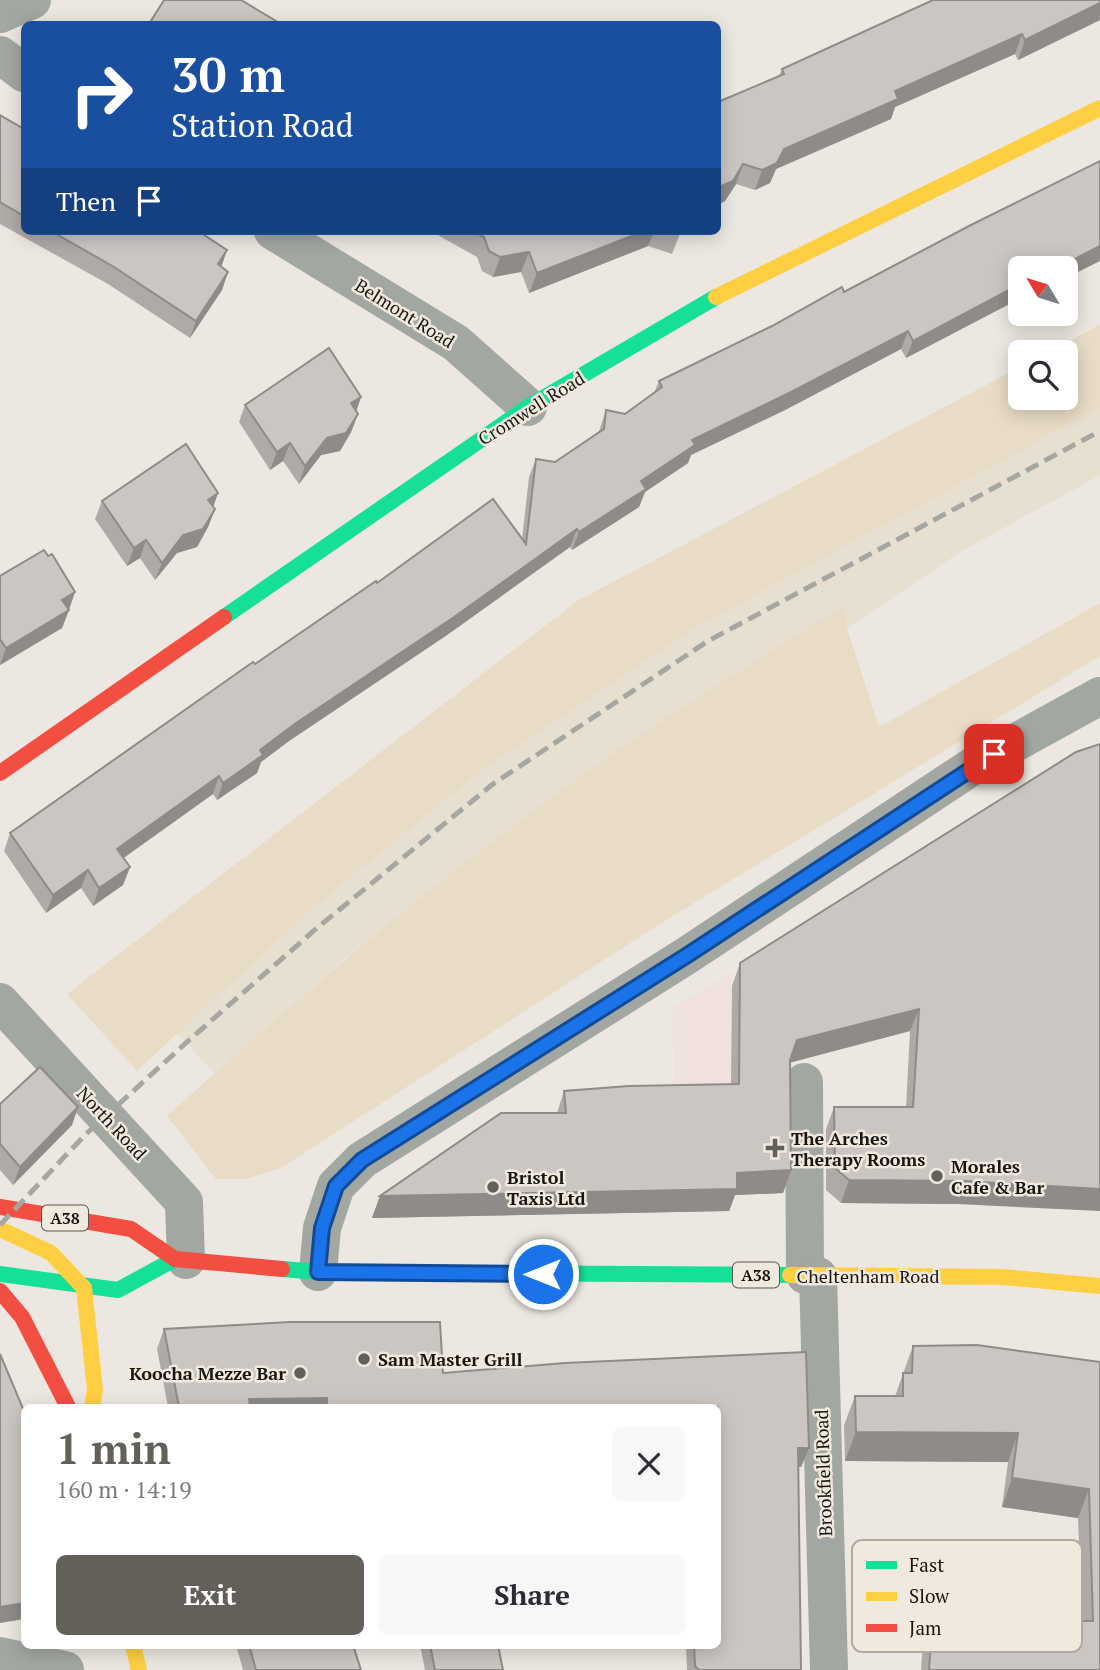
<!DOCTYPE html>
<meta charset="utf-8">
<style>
:root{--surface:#fff;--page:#f7f7f7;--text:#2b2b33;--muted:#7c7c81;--accent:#63605a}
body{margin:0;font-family:"PT Serif",serif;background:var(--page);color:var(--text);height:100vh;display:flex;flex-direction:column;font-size:26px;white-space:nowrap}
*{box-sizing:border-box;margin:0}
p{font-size:23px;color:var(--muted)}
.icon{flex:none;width:38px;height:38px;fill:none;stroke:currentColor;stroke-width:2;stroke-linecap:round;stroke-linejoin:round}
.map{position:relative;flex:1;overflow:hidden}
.side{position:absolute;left:21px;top:1404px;width:700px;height:245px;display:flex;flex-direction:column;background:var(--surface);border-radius:10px;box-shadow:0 4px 18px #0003}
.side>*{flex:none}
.banner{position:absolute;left:21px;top:21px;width:700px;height:214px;border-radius:10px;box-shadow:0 4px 18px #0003;background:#1a4fa0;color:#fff;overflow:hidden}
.needle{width:46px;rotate:308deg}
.tools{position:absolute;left:1008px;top:256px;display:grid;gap:14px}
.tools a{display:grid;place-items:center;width:70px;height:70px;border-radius:10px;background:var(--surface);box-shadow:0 4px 18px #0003;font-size:35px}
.pin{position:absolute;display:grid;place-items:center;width:60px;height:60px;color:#fff;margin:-30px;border-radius:14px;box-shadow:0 4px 10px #0006}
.me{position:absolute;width:77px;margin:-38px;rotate:270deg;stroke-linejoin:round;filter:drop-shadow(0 0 5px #0008)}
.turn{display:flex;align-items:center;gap:24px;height:147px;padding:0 35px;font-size:32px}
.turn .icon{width:91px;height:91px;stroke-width:2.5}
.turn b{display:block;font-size:49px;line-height:60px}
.then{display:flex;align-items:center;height:66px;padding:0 35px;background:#0003;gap:14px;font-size:26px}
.round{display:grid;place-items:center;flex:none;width:74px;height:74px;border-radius:10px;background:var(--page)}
.summary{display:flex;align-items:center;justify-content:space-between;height:119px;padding:0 35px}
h1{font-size:42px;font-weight:700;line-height:52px;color:var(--accent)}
.primary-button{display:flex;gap:14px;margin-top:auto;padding:14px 35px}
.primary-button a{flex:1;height:80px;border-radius:10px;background:var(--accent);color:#fff;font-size:28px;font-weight:700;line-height:80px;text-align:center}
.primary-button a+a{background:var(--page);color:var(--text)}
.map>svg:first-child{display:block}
</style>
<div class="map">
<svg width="1100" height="1670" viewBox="0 0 1100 1670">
<rect width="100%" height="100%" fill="#ece8e1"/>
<!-- commercial -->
<polygon fill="#f0e0de" points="731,973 729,1211 676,1211 673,1008"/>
<!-- built -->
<polygon fill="#e7e0d1" points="1100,408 1100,475 962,551 847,628 844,607 518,822 344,959 214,1073 176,1032 305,915 482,770 698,626"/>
<!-- green -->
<g fill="#e8dcc7">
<polygon points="1100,325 1100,408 698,626 482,770 305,915 137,1071 67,994 577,601 1020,367 1020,397 1066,397 1066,352 1048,352"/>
<path d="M 1100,603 L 1100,656 L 663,922 L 281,1168 L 246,1179 L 216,1179 L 167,1116 C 280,1013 395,914 517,823 C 621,744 733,674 844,606 L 847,628 L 879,727 Z"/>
</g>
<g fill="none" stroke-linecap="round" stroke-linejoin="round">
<!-- street -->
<g stroke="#a3a7a1" stroke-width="38">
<polyline points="0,14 32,0"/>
<polyline points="0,55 24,73"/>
<polyline points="273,231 456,343 528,407"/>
<polyline points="0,1002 184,1202 186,1260"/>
<polyline points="804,1082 805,1275"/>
<polyline points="318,1272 322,1228 336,1186 362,1160 686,956 973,766 1100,696"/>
<polyline points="818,1276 829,1670"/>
<polyline points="0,1656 65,1670"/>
</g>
<!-- fast -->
<g stroke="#16e098" stroke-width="16">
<polyline points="224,617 528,407 716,297"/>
<polyline points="282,1269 318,1272 790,1275"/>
<polyline points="0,1274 118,1290 175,1259"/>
</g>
<!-- slow -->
<g stroke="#ffcf43" stroke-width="16">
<polyline points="716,297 1100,108"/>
<polyline points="0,1229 51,1253 84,1288 95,1390 92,1407"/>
<polyline points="790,1275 1002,1277 1100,1286"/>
<polyline points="133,1645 139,1670"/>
</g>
<!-- jam -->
<g stroke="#f24e42" stroke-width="16">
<polyline points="0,773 224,617"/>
<polyline points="0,1207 131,1229 175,1259 282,1269"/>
<polyline points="0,1291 22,1317 68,1407"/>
</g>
<!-- rail -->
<polyline stroke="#a6a7a1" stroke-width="5" stroke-dasharray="14 7" stroke-linecap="butt" points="0,1225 85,1135 188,1041 317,928 493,784 708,641 1100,431"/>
</g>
<!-- wall -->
<g fill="#afaaa7">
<polygon points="1100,0 1100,20 1018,60 1015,54 895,107 891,119 776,169 770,183 755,190 736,184 725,201 718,205 718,102 779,76 782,69"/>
<polygon points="0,115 24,129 24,231 198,231 221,267 228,272 222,290 190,338 108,284 0,224"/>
<polygon points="422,231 681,231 672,254 648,246 529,293 521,272 493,277 482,271 477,257 434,233 428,234"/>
<polygon points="1020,268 1020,301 1019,299 906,358 901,349 787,409 691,455 688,463 645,492 639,507 572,550 570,547 447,635 289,741 261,762 257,773 217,800 213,794 123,858 130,867 123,885 93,906 81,888 46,913 4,851 10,833 255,664 377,583 522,539 529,477 536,459 555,462 599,431 606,410 625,414 654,393 659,381 844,292"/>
<polygon points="361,397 356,411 358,414 351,432 340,451 321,455 299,484 283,461 270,470 239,422 245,405"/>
<polygon points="102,501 213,507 215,509 208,527 197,547 177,553 155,580 140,558 127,566 95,519"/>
<polygon points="0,576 69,610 62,628 0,665"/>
<polygon points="1076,752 957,1204 841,1203 826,1190 826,1129 834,1107 906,1107 910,1031 790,1062 791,1170 783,1193 735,1195 729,1211 372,1218 380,1196 557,1113 564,1091 731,1084 732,986 740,963"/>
<polygon points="0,1104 78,1107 72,1125 13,1185 0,1170"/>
<polygon points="290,1322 440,1322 443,1373 565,1363 806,1352 809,1448 801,1467 798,1467 801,1670 687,1670 686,1645 718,1645 718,1407 168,1407 157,1349 164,1329"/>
<polygon points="913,1346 1100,1362 1100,1670 921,1670 926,1599 936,1570 992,1621 1082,1621 1078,1518 1002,1507 1008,1462 845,1461 844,1425 855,1396 895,1396"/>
<polygon points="236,1645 353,1645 361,1670 243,1670"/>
<polygon points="420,1645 498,1645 503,1670 425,1670"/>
</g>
<!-- shaded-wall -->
<g fill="#8e8b88">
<polygon points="1100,3 1100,20 1018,60 1025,40"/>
<polygon points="1022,34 1015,54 895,107 891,119 776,169 770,183 755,190 762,170 784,149 895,91"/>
<polygon points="743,164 736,184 725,201 718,205 718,193 719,187"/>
<polygon points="644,231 654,231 648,246 529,293 537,273"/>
<polygon points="1100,246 1100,261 1066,278 1066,268 1057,268"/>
<polygon points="227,250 221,268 218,264"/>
<polygon points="529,252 521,272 493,277 500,257"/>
<polygon points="228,272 222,290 190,338 196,321"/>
<polygon points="1020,284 1020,295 1019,299 906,358 913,341"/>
<polygon points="908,331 901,349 787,409 691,455 688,463 645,492 639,507 572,550 579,532 692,440"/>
<polygon points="361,397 355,415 351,403"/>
<polygon points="358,414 351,432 340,451 321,455 299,484 305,466 327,438"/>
<polygon points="290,443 283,461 270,470 277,452"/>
<polygon points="218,493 212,511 208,500"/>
<polygon points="215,509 208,527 197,547 177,553 155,580 162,563 183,535"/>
<polygon points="577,529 570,547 447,635 289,741 261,762 257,773 217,800 223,783 260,750 296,723"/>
<polygon points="146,540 140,558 127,566 134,548"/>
<polygon points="75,592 69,610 62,600"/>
<polygon points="69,610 62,628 0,665 6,648"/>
<polygon points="219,776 213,794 111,867 117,849"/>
<polygon points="130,867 123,885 93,906 99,888"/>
<polygon points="88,870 81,888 46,913 53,895"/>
<polygon points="919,1009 910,1031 789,1063 797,1040"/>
<polygon points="78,1107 72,1125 13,1185 20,1167"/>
<polygon points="791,1170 783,1193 735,1195 729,1211 372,1218 380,1196"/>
<polygon points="849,1180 965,1181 1100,1189 1100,1211 957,1204 841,1203"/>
<polygon points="327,1398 324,1407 246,1407 249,1399"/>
<polygon points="856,1432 1018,1433 1008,1462 845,1461"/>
<polygon points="798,1448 809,1448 801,1467 790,1467"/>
<polygon points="1012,1478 1089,1489 1078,1518 1002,1507"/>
<polygon points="24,1603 24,1619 0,1623 0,1607"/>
</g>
<!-- building -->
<g fill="#cbc6c2" stroke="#8e8b88" stroke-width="2">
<polygon points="164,0 241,0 281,24 149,24"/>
<polygon points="933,0 1100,0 1100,3 1025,40 1022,34 895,91 898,99 784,149 777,163 762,170 743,164 733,181 719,187 718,187 718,102 784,74 782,69"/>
<polygon points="0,115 24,129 24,216 0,202"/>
<polygon points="1100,161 1100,246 1057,268 1020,268 1020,284 913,341 908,331 793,391 692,440 695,445 641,481 646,489 579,532 577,529 454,617 296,723 260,750 263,755 223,783 219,776 117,849 130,867 99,888 88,870 53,895 10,833 253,662 255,664 376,581 377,583 493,499 526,544 536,459 555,462 604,429 606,410 625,414 662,387 659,381 772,326 842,287 844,292 969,226"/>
<polygon points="51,231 198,231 227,250 218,264 228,272 196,321 114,267"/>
<polygon points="473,231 644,231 537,273 529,252 500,257 489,251 484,237"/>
<polygon points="670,231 681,231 680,234"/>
<polygon points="329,348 361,397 351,403 358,414 346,433 327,438 305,466 290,443 277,452 245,405"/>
<polygon points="186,444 218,493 208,500 215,509 203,529 183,535 162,563 146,540 134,548 102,501"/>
<polygon points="44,550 48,556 52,554 75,592 62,600 69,610 6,648 0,639 0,576"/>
<polygon points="1100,744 1100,1189 965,1181 849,1180 835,1168 834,1107 913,1107 919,1009 797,1040 790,1060 791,1170 737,1173 737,1189 380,1196 501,1113 566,1113 564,1091 629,1086 739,1084 740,963 1076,752"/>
<polygon points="40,1067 78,1107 20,1167 0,1144 0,1104"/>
<polygon points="290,1322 440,1322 443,1373 565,1363 806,1352 809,1448 798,1448 801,1670 699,1670 695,1666 694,1645 718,1645 718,1407 327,1407 327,1398 249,1399 250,1407 179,1407 164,1329"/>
<polygon points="977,1345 1100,1362 1100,1670 929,1670 936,1570 995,1574 992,1621 1093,1621 1089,1489 1012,1478 1018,1433 856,1432 855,1396 903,1396 903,1373 912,1373 913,1346"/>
<polygon points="0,1354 24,1411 24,1603 0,1607"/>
<polygon points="249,1645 353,1645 361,1670 256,1670"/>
<polygon points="430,1645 498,1645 503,1670 435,1670"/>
</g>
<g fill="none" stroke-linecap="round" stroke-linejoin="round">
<!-- route casing -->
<g stroke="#114b97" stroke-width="18">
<polyline id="route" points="543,1274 318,1272 322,1228 336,1186 362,1160 686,956 994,754"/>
</g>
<!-- route -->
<use href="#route" stroke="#1a73e8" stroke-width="12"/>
</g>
<!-- markers -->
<g fill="#63605a" stroke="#f0e9dd" stroke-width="2.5">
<path d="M771.5 1137.5h7v7h7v7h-7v7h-7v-7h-7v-7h7z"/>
<circle cx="937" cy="1176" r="7"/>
<circle cx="493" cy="1187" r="7"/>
<circle cx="364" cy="1359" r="7"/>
<circle cx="300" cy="1373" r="7"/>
</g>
<g text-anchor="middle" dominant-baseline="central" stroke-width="5" stroke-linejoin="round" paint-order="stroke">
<!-- shield labels -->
<g fill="#f0e9dd" stroke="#5a554f" stroke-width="2">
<rect x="42" y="1205.5" width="46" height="25" rx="5"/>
<rect x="733" y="1262.5" width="46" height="25" rx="5"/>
</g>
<g font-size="16" font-weight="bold" fill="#191612">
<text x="65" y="1218">A38</text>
<text x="756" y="1275">A38</text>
</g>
<!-- street labels -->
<g font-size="18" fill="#191612" stroke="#f0e9dd">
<text transform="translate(405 313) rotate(32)">Belmont Road</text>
<text transform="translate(531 408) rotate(-32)">Cromwell Road</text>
<text transform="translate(112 1123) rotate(47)">North Road</text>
<text x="868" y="1276">Cheltenham Road</text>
<text transform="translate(823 1473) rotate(-92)">Brookfield Road</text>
</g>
<!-- poi labels -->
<g font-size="18" font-weight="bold" fill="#191612" stroke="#f0e9dd" text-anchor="start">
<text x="791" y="1138">The Arches<tspan x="791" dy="21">Therapy Rooms</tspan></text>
<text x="951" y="1166">Morales<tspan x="951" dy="21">Cafe &amp; Bar</tspan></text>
<text x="507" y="1177">Bristol<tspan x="507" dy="21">Taxis Ltd</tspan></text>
<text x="378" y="1359">Sam Master Grill</text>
<text x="286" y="1373" text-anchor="end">Koocha Mezze Bar</text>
</g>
</g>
<!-- legend -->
<rect x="852" y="1540" width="230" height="112" rx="10" fill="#f0e9dd" stroke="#b0aaa0" stroke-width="2"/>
<rect x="866" y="1561" width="31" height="8" fill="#16e098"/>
<rect x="866" y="1592" width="31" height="9" fill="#ffcf43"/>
<rect x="866" y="1624" width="31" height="8" fill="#f24e42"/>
<g font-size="19" fill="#191612">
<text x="909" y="1572">Fast</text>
<text x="909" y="1603">Slow</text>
<text x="909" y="1635">Jam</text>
</g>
</svg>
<div class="tools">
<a><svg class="needle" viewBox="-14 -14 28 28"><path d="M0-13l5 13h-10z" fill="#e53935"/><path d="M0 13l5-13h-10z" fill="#7c7c81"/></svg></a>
<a><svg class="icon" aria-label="search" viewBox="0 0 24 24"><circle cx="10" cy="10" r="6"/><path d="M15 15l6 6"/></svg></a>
</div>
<div class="pin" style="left:994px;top:754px;background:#d93025"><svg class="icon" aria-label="arrive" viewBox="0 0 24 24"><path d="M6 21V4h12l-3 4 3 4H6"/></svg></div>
<svg class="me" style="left:543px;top:1274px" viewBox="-20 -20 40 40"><circle r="17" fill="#1a73e8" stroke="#fff" stroke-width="3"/><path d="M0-11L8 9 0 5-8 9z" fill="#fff"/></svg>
<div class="banner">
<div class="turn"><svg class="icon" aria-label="right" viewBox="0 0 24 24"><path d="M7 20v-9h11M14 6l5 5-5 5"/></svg><div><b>30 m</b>Station Road</div></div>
<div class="then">Then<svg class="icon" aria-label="arrive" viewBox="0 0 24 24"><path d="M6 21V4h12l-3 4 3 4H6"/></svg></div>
</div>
<section class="side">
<div class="summary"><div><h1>1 min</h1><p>160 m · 14:19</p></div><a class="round"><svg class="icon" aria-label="close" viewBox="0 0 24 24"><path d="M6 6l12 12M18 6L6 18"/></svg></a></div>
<div class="primary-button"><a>Exit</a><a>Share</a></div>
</section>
</div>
